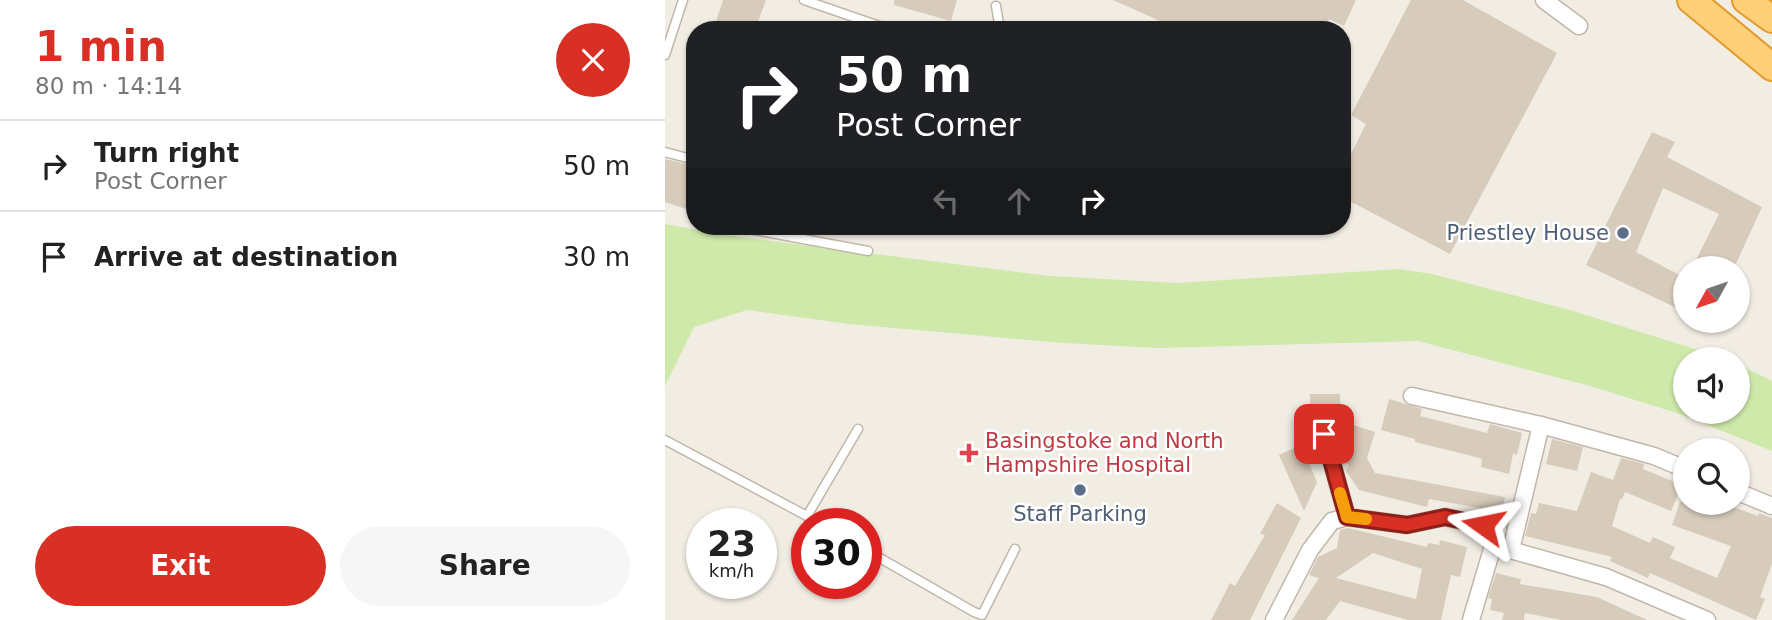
<!DOCTYPE html>
<meta charset="utf-8">
<style>
:root{--surface:#fff;--page:#f6f6f6;--text:#222;--muted:#767676;--line:#e0e0e0;--accent:#d93025}
body{margin:0;font-family:"DejaVu Sans",sans-serif;background:var(--page);color:var(--text);height:100vh;display:flex;flex-direction:column;font-size:26px;white-space:nowrap}
*{box-sizing:border-box;margin:0}
p{font-size:23px;color:var(--muted)}
.icon{flex:none;width:38px;height:38px;fill:none;stroke:currentColor;stroke-width:2;stroke-linecap:round;stroke-linejoin:round}
.map{position:relative;flex:1;overflow:hidden}
.details{display:flex;flex-direction:column;background:var(--surface);width:665px}
.details>*{flex:none}
.hud{position:absolute;left:21px;top:21px;width:665px;height:214px;border-radius:28px;box-shadow:0 2px 5px #0004;background:#202124;color:#fff;overflow:hidden}
.needle{width:46px;rotate:230deg}
.buttons{position:absolute;left:1008px;top:256px;display:grid;gap:14px}
.buttons a{display:grid;place-items:center;width:77px;height:77px;border-radius:50%;background:var(--surface);box-shadow:0 2px 5px #0004;font-size:35px}
.speed{position:absolute;left:21px;top:508px;display:flex;gap:14px;font-size:35px;font-weight:700;text-align:center}
.speed>*{display:grid;place-content:center;width:91px;height:91px;border-radius:50%;background:var(--surface);box-shadow:0 2px 5px #0004;line-height:1}
.speed small{font-size:18px;font-weight:400}
.speed .limit{border:10px solid #d22;background:#fff;color:#111}
.pin{position:absolute;display:grid;place-items:center;width:60px;height:60px;color:#fff;margin:-30px;border-radius:14px;box-shadow:0 4px 10px #0006}
.me{position:absolute;width:77px;margin:-38px;rotate:282deg;stroke-linejoin:round;filter:drop-shadow(0 0 5px #0008)}
.turn{display:flex;align-items:center;gap:24px;height:147px;padding:0 35px;font-size:32px}
.turn .icon{width:91px;height:91px;stroke-width:2.5}
.turn b{display:block;font-size:49px;line-height:60px}
.lanes{display:flex;align-items:center;height:66px;padding:0 35px;background:#0003;justify-content:center;gap:35px;direction:ltr}
.lanes .off{opacity:.35}
.round{display:grid;place-items:center;flex:none;width:74px;height:74px;border-radius:37px;background:var(--page)}
.head{display:flex;align-items:center;justify-content:space-between;height:119px;padding:0 35px}
h1{font-size:42px;font-weight:700;line-height:52px;color:var(--accent)}
.primary-button{display:flex;gap:14px;margin-top:auto;padding:14px 35px}
.primary-button a{flex:1;height:80px;border-radius:42px;background:var(--accent);color:#fff;font-size:28px;font-weight:700;line-height:80px;text-align:center}
.primary-button a+a{background:var(--page);color:var(--text)}
ul{padding:0;list-style:none}
li{display:flex;align-items:center;gap:21px;height:91px;padding:0 35px;border-top:2px solid var(--line)}
li div{flex:1}
li b{display:block;font-size:26px}
li em{font-style:normal}
main{display:flex;flex:1;min-height:0}
.map>svg:first-child{display:block}
</style>
<main>
<section class="details">
<div class="head"><div><h1>1 min</h1><p>80 m · 14:14</p></div><a class="round" style="background:#d93025;color:#fff"><svg class="icon" aria-label="close" viewBox="0 0 24 24"><path d="M6 6l12 12M18 6L6 18"/></svg></a></div>
<ul>
<li><svg class="icon" aria-label="right" viewBox="0 0 24 24"><path d="M7 20v-9h11M14 6l5 5-5 5"/></svg><div><b>Turn right</b><p>Post Corner</p></div><em>50 m</em></li>
<li><svg class="icon" aria-label="arrive" viewBox="0 0 24 24"><path d="M6 21V4h12l-3 4 3 4H6"/></svg><div><b>Arrive at destination</b></div><em>30 m</em></li>
</ul>
<div class="primary-button"><a>Exit</a><a>Share</a></div>
</section>
<div class="map">
<svg width="1107" height="620" viewBox="0 0 1107 620">
<rect width="100%" height="100%" fill="#f2ede3"/>
<!-- green -->
<polygon fill="#cee9a9" points="0,224 60,235 384,276 512,283 734,269 767,274 905,310 1062,359 1020,359 1020,411 1073,411 1073,364 1107,381 1107,451 1015,414 925,386 753,341 493,348 398,343 184,324 82,310 29,327 0,386"/>
<!-- building -->
<g fill="#d7cbbb" fill-rule="evenodd">
<polygon points="58,0 101,0 90,30 48,30"/>
<polygon points="229,0 292,0 286,21 229,5"/>
<polygon points="448,0 691,0 679,26 664,19 659,30 515,30"/>
<polygon points="746,0 798,0 892,53 785,254 677,197 677,172 701,124 686,115"/>
<polygon points="987,132 1010,142 1002,157 1097,207 1069,268 1027,268 1054,214 998,188 971,252 1020,278 1020,312 921,265"/>
<polygon points="0,159 30,166 30,212 0,202"/>
<polygon points="645,394 675,394 676,416 669,415 662,418 645,418"/>
<polygon points="724,399 757,409 755,416 822,433 825,424 857,433 852,455 848,454 844,474 816,467 817,459 807,456 750,442 750,439 716,430"/>
<polygon points="688,425 710,432 702,458 710,473 840,497 837,512 764,499 762,507 694,490 681,471 684,465 678,462 677,459"/>
<polygon points="887,439 918,447 912,471 881,464"/>
<polygon points="636,445 652,482 639,511 614,455"/>
<polygon points="956,458 979,464 978,469 1017,485 1006,511 960,492 957,499 955,499 947,526 985,543 988,537 1010,547 1005,558 1052,578 1066,546 1007,525 1015,502 1055,502 1093,516 1094,513 1107,518 1107,564 1095,597 1100,599 1091,620 985,573 983,578 945,561 947,557 860,536 866,513 871,514 874,503 912,511 926,472 948,480"/>
<polygon points="612,503 636,518 585,620 546,620 565,583 570,586 600,535 595,534"/>
<path d="M 683,528 L 762,547 L 763,543 L 774,545 L 775,540 L 802,547 L 795,577 L 786,575 L 776,620 L 743,620 L 675,601 L 661,620 L 627,620 L 654,578 L 644,575 L 653,557 L 672,548 L 675,530 ZM 708,553 L 757,569 L 751,599 L 671,578 Z"/>
<polygon points="831,573 856,579 855,584 932,597 982,620 896,620 860,613 859,620 837,620 839,613 825,610 827,599 823,598"/>
</g>
<g fill="none" stroke-linecap="round" stroke-linejoin="round">
<!-- service casing -->
<g stroke="#c1b7a8" stroke-width="11">
<g id="service">
<polyline points="139,0 226,30"/>
<polyline points="331,6 335,30"/>
<polyline points="0,55 18,0"/>
<polyline points="0,152 30,160"/>
<polyline points="68,226 203,251"/>
<polyline points="0,440 155,523"/>
<polyline points="142,516 193,429"/>
<polyline points="201,550 309,612 317,615 350,549"/>
</g>
</g>
<!-- minor casing -->
<g stroke="#c1b7a8" stroke-width="19">
<g id="minor">
<polyline points="879,0 914,26"/>
<polyline points="747,396 876,425 989,456 1020,469"/>
<polyline points="670,425 659,434 682,517"/>
<polyline points="1073,492 1107,506"/>
<polyline points="828,545 941,577 1042,620"/>
<polyline points="846,550 876,425"/>
<polyline points="609,620 645,550 667,521 682,517 742,525 780,517 833,529 806,620"/>
</g>
</g>
<!-- trunk casing -->
<g stroke="#e39a2c" stroke-width="30">
<g id="trunk">
<polyline points="1026,0 1107,67"/>
<polyline points="1081,0 1107,19"/>
</g>
</g>
<!-- service -->
<use href="#service" stroke="#fff" stroke-width="8"/>
<!-- minor -->
<use href="#minor" stroke="#fff" stroke-width="16"/>
<!-- trunk -->
<use href="#trunk" stroke="#ffd078" stroke-width="26"/>
</g>
<g fill="none" stroke-linecap="round" stroke-linejoin="round">
<!-- route casing -->
<g stroke="#8d1f18" stroke-width="18">
<polyline id="route" points="659,434 682,517 742,525 780,517 818,525"/>
</g>
<!-- route -->
<use href="#route" stroke="#d93025" stroke-width="12"/>
<!-- slow -->
<polyline stroke="#f59e0b" stroke-width="12" points="675,493 682,517 701,519"/>
</g>
<!-- markers -->
<g fill="#5c6f8a" stroke="#fff" stroke-width="2.5">
<circle cx="958" cy="233" r="7"/>
<circle cx="415" cy="490" r="7"/>
</g>
<path fill="#e0444e" stroke="#fff" stroke-width="2.5" d="M300.5 442.5h7v7h7v7h-7v7h-7v-7h-7v-7h7z"/>
<g text-anchor="middle" dominant-baseline="central" stroke-width="5" stroke-linejoin="round" paint-order="stroke">
<!-- service labels -->
<g font-size="21" fill="#4e5e75" stroke="#fff" text-anchor="end">
<text x="944" y="233">Priestley House</text>
<text x="415" y="514" text-anchor="middle">Staff Parking</text>
</g>
<!-- health labels -->
<g font-size="21" fill="#be3a42" stroke="#fff" text-anchor="start">
<text x="320" y="441">Basingstoke and North<tspan x="320" dy="24">Hampshire Hospital</tspan></text>
</g>
</g>
</svg>
<div class="buttons">
<a><svg class="needle" viewBox="-14 -14 28 28"><path d="M0-13l5 13h-10z" fill="#e53935"/><path d="M0 13l5-13h-10z" fill="#767676"/></svg></a>
<a><svg class="icon" aria-label="sound" viewBox="0 0 24 24"><path d="M4 9h4l5-4v14l-5-4H4zM17 9q2 3 0 6"/></svg></a>
<a><svg class="icon" aria-label="search" viewBox="0 0 24 24"><circle cx="10" cy="10" r="6"/><path d="M15 15l6 6"/></svg></a>
</div>
<div class="speed"><div>23<small>km/h</small></div><div class="limit">30</div></div>
<div class="pin" style="left:659px;top:434px;background:#d93025"><svg class="icon" aria-label="arrive" viewBox="0 0 24 24"><path d="M6 21V4h12l-3 4 3 4H6"/></svg></div>
<svg class="me" style="left:818px;top:525px" viewBox="-20 -20 40 40"><path d="M0-17L14 15 0 8-14 15z" fill="#d93025" stroke="#fff" stroke-width="4"/></svg>
<div class="hud">
<div class="turn"><svg class="icon" aria-label="right" viewBox="0 0 24 24"><path d="M7 20v-9h11M14 6l5 5-5 5"/></svg><div><b>50 m</b>Post Corner</div></div>
<div class="lanes"><svg class="icon off" aria-label="left" viewBox="0 0 24 24"><path d="M17 20v-9H6M10 6l-5 5 5 5"/></svg><svg class="icon off" aria-label="ahead" viewBox="0 0 24 24"><path d="M12 20V5M6 11l6-6 6 6"/></svg><svg class="icon" aria-label="right" viewBox="0 0 24 24"><path d="M7 20v-9h11M14 6l5 5-5 5"/></svg></div>
</div>
</div>
</main>
